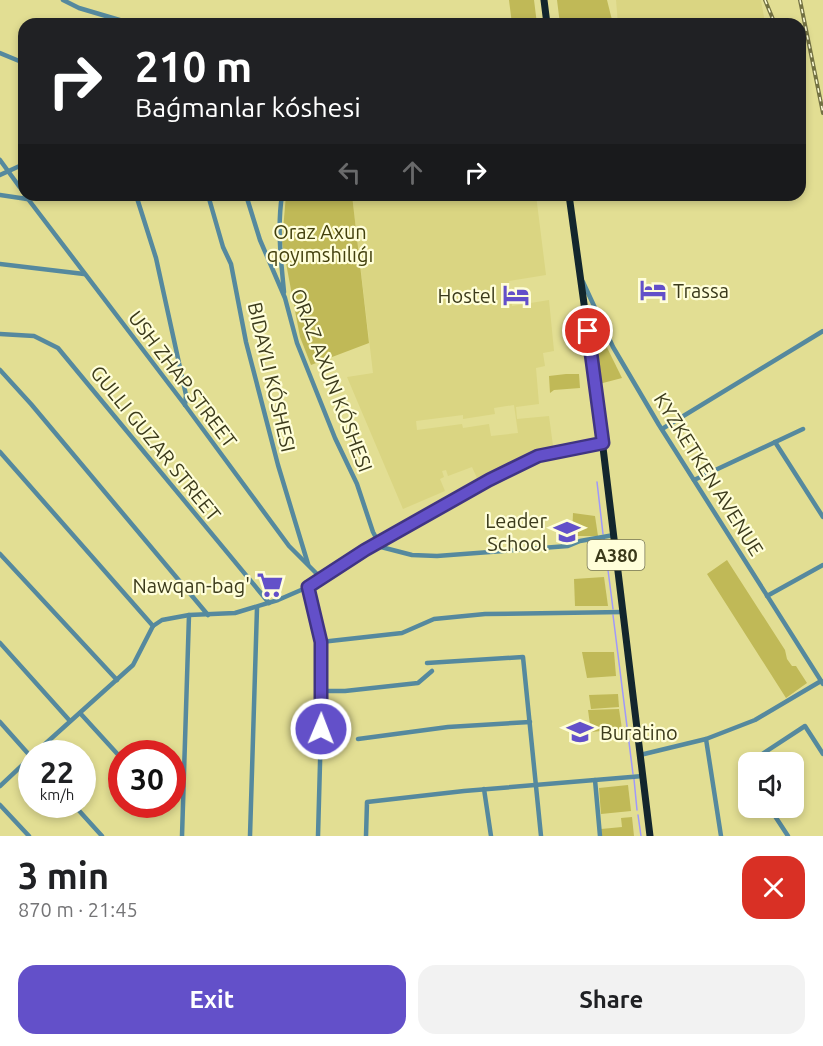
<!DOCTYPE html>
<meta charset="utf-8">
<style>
:root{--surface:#fff;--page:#f2f2f2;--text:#202124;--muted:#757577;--accent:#6350c9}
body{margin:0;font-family:Ubuntu,sans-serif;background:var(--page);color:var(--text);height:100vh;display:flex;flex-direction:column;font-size:22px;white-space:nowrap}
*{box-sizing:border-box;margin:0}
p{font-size:20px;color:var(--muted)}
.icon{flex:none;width:33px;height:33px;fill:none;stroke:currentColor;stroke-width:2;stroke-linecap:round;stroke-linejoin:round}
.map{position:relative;height:836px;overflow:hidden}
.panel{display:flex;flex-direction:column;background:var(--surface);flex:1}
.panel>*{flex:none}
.guide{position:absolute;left:18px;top:18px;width:788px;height:183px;border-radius:18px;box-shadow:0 3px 9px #0003;background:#202124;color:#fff;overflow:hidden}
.fabs{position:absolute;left:738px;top:752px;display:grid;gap:12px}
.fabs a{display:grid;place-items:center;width:66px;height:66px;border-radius:12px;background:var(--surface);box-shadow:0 3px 9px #0003;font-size:30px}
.speed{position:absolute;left:18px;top:740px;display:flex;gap:12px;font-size:30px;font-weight:700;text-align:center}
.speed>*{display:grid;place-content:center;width:78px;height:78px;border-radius:50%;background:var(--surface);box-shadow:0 3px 9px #0003;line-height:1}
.speed small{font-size:15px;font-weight:400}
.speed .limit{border:9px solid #d22;background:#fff;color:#111}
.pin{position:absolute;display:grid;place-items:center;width:51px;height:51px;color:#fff;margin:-26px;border:3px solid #fff;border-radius:50%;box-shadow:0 2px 6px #0007}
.me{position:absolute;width:66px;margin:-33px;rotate:1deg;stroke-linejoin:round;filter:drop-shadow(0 0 4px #0008)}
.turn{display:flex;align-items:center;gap:21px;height:126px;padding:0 18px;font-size:27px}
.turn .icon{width:78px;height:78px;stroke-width:2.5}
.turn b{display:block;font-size:42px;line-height:51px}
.lanes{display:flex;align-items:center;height:57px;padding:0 18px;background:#0003;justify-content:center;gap:30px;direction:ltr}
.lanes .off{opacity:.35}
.round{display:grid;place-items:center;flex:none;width:63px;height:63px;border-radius:18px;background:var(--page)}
.summary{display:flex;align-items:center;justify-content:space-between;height:102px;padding:0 18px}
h1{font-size:36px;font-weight:700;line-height:45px}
.action{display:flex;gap:12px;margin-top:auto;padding:12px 18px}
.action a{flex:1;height:69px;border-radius:18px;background:var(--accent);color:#fff;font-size:24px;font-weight:700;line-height:69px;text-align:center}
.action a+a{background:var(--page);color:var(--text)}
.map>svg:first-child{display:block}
</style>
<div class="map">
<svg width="823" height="836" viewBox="0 0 823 836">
<rect width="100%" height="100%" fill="#e2de93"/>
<!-- built -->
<g fill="#dad582" fill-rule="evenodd">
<polygon points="616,0 761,0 765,23 618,24"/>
<path d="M 352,195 L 536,195 L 546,275 L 509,281 L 512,306 L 549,300 L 554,351 L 543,353 L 545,366 L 536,368 L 539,404 L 516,407 L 517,419 L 549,416 L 553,446 L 477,478 L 472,467 L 448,476 L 446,470 L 442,471 L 444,477 L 440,479 L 445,491 L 403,509 L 347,377 L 373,373 ZM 514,405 L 518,433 L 491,436 L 489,424 L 463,428 L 462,424 L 417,430 L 416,421 L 463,415 L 463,419 L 495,414 L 494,408 Z"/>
</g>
<!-- green -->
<g fill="#c0b957">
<polygon points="509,0 534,0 537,24 512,24"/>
<polygon points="557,0 607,0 613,24 560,24"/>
<polygon points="286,195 352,195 369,343 311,365 300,337 282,242"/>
<polygon points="589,311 622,378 599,384"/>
<polygon points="566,374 579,374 580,388 554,390 550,393 549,376"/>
<polygon points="573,513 595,516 598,536 572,536"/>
<polygon points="727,560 785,650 787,659 792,666 796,666 807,683 786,698 707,574"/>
<polygon points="604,577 608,606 575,606 574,579"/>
<polygon points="582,652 614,652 616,676 587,678"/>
<polygon points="618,694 619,707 591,709 589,695"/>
<polygon points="619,709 622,729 591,732 588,710"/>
<polygon points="628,785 631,811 601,814 599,788"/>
<polygon points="632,817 634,836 602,836 601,829 622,827 621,818"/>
</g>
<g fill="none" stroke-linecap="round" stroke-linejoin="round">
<!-- stream -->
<g stroke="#9f98fb" stroke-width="1.5">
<polyline points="597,482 603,534"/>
<polyline points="604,539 613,609"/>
<polyline points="613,615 633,774"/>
<polyline points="634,779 637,810"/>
<polyline points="638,815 641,836"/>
</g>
<!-- minor -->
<g stroke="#55899e" stroke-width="4.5">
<polyline points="63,0 79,8 133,24"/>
<polyline points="0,53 24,63"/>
<polyline points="0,160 24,193"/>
<polyline points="0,175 24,164"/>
<polyline points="0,195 27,199"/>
<polyline points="25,195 185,405 289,546 321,578"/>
<polyline points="136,195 156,258 186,395 185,405"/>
<polyline points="208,195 223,247 231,264 246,342 278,465 308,564"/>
<polyline points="246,195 260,240 285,298 297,343 335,438 357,484 373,532 381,547 412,555 437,556 568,546 580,541 614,535"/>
<path d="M 282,195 C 277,228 281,260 284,292"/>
<polyline points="0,264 84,274"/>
<polyline points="583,282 613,347 659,425 823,684"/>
<polyline points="0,334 34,336 58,348 269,603"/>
<polyline points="0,370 31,404 208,615"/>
<polyline points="662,429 823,331"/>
<polyline points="775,442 823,517"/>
<polyline points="0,452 153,626"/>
<polyline points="694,480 803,429"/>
<polyline points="0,554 117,680"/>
<polyline points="308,587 321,642 322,691 318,836"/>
<polyline points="767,596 823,565"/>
<polyline points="321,642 402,633 434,619 485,614 623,612"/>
<polyline points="0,643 70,721"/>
<polyline points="427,663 523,657 541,836"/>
<polyline points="322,691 345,691 418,683 432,671"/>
<polyline points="80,713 122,759"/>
<polyline points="0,722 32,758"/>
<polyline points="358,739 448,727 530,722"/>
<polyline points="706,739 721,836"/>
<polyline points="35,753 133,665 153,626 162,620 189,615 235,613 278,600 308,587 365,550 474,487 503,473 550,453 603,443"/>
<polyline points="640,755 706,739 755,720 821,681"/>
<polyline points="750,762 805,726 823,754"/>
<polyline points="748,763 742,767 748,777"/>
<polyline points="595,780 600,836"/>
<polyline points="0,786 32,756"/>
<polyline points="484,789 491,836"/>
<polyline points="73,804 102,836"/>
<polyline points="0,805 29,836"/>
<polyline points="769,807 788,836"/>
<polyline points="182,836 189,615"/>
<polyline points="250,836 257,608"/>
<polyline points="366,836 367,802 464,791 643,776"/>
</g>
<!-- highway -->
<g stroke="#13262d" stroke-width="7">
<polyline points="544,0 547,24"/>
<polyline points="569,195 597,398 650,836"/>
</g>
<!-- rail casing -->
<g stroke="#737143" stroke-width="4">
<g id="rail">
<polyline points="765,0 775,24"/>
<polyline points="800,0 823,113"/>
</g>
</g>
<!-- rail -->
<use href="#rail" stroke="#fffed9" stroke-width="1.5" stroke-dasharray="4.5" stroke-linecap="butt"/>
</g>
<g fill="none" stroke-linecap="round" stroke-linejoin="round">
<!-- route casing -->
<g stroke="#403483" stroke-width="15">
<polyline id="route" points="321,729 321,642 308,587 365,550 489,480 538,456 603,443 588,331"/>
</g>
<!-- route -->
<use href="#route" stroke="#6350c9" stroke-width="10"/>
</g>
<!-- icons -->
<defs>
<g id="hotel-bare" transform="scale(2.07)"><path d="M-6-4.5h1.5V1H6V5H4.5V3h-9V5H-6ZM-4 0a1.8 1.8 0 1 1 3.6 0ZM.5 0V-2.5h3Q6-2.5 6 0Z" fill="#6350c9" stroke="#fffed9" stroke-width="2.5" paint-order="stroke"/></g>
<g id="school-bare" transform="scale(2.07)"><path d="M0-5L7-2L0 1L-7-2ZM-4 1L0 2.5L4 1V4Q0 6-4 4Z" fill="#6350c9" stroke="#fffed9" stroke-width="2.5" paint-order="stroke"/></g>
<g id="supermarket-bare" transform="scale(2.07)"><path d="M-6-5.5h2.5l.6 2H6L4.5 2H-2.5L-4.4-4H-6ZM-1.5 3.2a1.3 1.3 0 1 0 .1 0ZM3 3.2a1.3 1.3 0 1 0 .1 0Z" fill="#6350c9" stroke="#fffed9" stroke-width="2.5" paint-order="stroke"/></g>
</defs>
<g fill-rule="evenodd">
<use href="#hotel-bare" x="653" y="290"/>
<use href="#hotel-bare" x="516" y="295"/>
<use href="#school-bare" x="567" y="532"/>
<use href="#supermarket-bare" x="270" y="585"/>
<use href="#school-bare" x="580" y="732"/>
</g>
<g text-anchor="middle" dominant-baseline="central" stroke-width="4.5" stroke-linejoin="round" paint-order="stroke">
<!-- shield labels -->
<rect fill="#fffed9" stroke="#767554" stroke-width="1.5" x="587.5" y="540" width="57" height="30" rx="4.5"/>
<g font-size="18" font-weight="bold" fill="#3b3a1b">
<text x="616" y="555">A380</text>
</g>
<!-- park labels -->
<g font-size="20" fill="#43400d" stroke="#fffed9">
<text x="320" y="231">Oraz Axun<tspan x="320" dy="23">qoyımshılıǵı</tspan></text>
</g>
<!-- poi labels -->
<g font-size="20" fill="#3b3a1b" stroke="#fffed9" text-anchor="end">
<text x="673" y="290" text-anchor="start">Trassa</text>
<text x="496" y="295">Hostel</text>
<text x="547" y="520">Leader<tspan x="547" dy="23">School</tspan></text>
<text x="250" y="585">Nawqan-bag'</text>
<text x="600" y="732" text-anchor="start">Buratino</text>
</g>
<!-- street labels -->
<g font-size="20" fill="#3b3a1b" stroke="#fffed9">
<text transform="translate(272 377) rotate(77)">BIDAYLI KÓSHESI</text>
<text transform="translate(183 379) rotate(53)">USH ZHAP STREET</text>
<text transform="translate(332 380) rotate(69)">ORAZ AXUN KÓSHESI</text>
<text transform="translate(156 443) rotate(51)">GULLI GUZAR STREET</text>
<text transform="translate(709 474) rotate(58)">KYZKETKEN AVENUE</text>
</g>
</g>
</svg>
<div class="fabs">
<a><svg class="icon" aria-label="sound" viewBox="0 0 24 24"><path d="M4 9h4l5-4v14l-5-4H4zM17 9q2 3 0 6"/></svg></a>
</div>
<div class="speed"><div>22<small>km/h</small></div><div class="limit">30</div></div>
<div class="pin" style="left:588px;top:331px;background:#d93025"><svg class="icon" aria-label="arrive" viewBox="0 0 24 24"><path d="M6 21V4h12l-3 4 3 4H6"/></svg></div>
<svg class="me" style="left:321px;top:729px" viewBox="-20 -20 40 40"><circle r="17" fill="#6350c9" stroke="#fff" stroke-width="3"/><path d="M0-11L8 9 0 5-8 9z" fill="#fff"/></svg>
<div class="guide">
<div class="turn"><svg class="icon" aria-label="right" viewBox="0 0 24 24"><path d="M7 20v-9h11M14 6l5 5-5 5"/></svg><div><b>210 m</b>Baǵmanlar kóshesi</div></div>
<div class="lanes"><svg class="icon off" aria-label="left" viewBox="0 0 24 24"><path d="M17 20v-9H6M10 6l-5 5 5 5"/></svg><svg class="icon off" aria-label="ahead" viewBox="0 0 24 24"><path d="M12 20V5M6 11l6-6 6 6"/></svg><svg class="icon" aria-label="right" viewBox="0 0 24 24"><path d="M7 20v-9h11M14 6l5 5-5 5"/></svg></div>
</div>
</div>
<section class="panel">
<div class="summary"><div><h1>3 min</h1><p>870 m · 21:45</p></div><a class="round" style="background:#d93025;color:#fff"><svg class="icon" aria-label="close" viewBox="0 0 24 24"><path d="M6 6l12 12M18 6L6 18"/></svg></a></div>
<div class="action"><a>Exit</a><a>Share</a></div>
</section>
